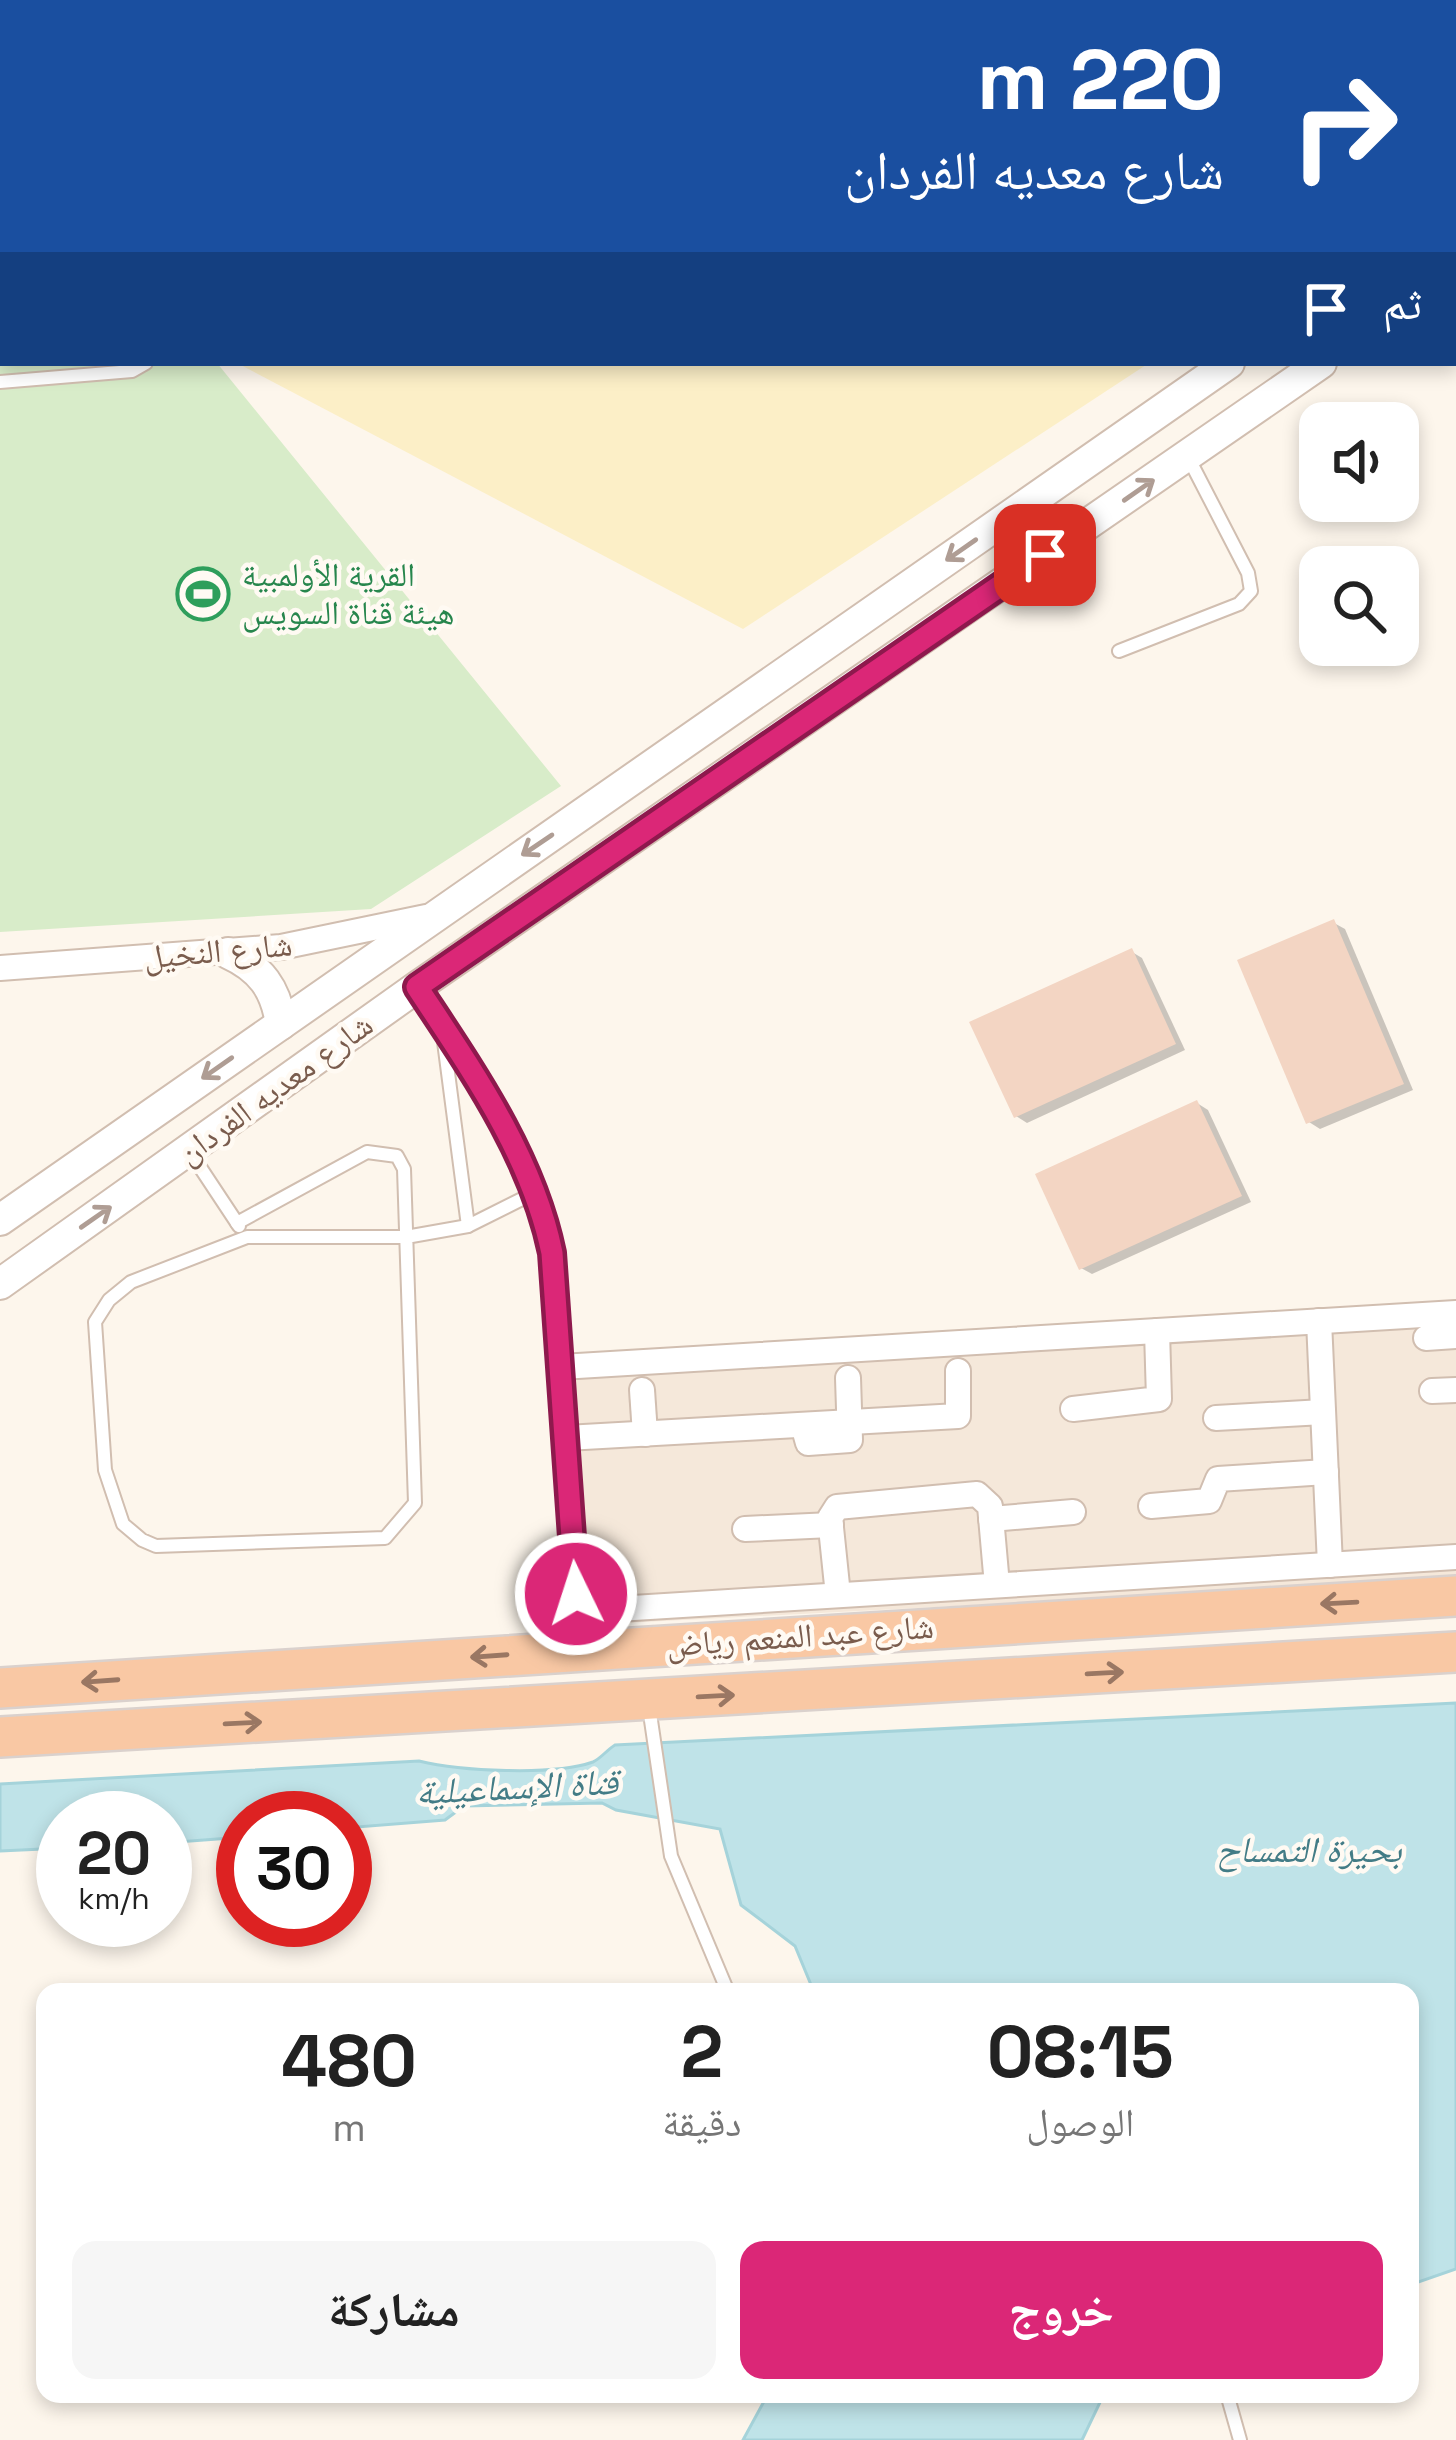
<!DOCTYPE html>
<html lang="ar">
<meta charset="utf-8">
<style>
:root{--surface:#fff;--page:#f6f6f6;--text:#222;--muted:#767676;--accent:#db2777}
body{margin:0;font-family:"Space Grotesk","Noto Naskh Arabic",sans-serif;background:var(--page);color:var(--text);direction:rtl;height:100vh;display:flex;flex-direction:column;font-size:45px;white-space:nowrap}
*{box-sizing:border-box;margin:0}
p{font-size:39px;color:var(--muted)}
.icon{flex:none;width:66px;height:66px;fill:none;stroke:currentColor;stroke-width:2;stroke-linecap:round;stroke-linejoin:round}
.map{position:relative;flex:1;overflow:hidden;direction:ltr}
.drawer{position:absolute;left:36px;top:1983px;width:1383px;height:420px;display:flex;flex-direction:column;background:var(--surface);border-radius:24px;box-shadow:0 6px 18px #0003;direction:rtl}
.drawer>*{flex:none}
.guide{position:absolute;left:0px;top:0px;width:1458px;height:366px;box-shadow:0 6px 18px #0003;direction:rtl;background:#1a4fa0;color:#fff;overflow:hidden}
.buttons{position:absolute;left:1299px;top:402px;display:grid;gap:24px}
.buttons a{display:grid;place-items:center;width:120px;height:120px;border-radius:24px;background:var(--surface);box-shadow:0 6px 18px #0003;font-size:60px}
.speed{position:absolute;left:36px;top:1791px;display:flex;gap:24px;font-size:60px;font-weight:700;text-align:center}
.speed>*{display:grid;place-content:center;width:156px;height:156px;border-radius:50%;background:var(--surface);box-shadow:0 6px 18px #0003;line-height:1}
.speed small{font-size:30px;font-weight:400}
.speed .limit{border:18px solid #d22;background:#fff;color:#111}
.pin{position:absolute;display:grid;place-items:center;width:102px;height:102px;color:#fff;margin:-51px;border-radius:24px;box-shadow:0 6px 18px #0006}
.me{position:absolute;width:132px;margin:-66px;rotate:356deg;stroke-linejoin:round;filter:drop-shadow(0 0 9px #0008)}
.turn{display:flex;align-items:center;gap:42px;height:252px;padding:0 36px;font-size:54px}
.turn .icon{width:156px;height:156px;stroke-width:2.5}
.turn b{display:block;font-size:84px;line-height:102px}
.then{display:flex;align-items:center;height:114px;padding:0 36px;background:#0003;gap:24px;font-size:45px}
.eta{display:flex;justify-content:space-evenly;align-items:center;height:204px;text-align:center}
.eta b{font-size:72px;font-weight:800;line-height:84px}
.primary-button{display:flex;gap:24px;margin-top:auto;padding:24px 36px}
.primary-button a{flex:1;height:138px;border-radius:24px;background:var(--accent);color:#fff;font-size:48px;font-weight:800;line-height:138px;text-align:center}
.primary-button a+a{background:var(--page);color:var(--text)}
.map>svg:first-child{display:block}
</style>
<div class="map">
<svg width="1456" height="2440" viewBox="0 0 1456 2440">
<rect width="100%" height="100%" fill="#fdf6ec"/>
<!-- residential -->
<polygon fill="#f5e8da" points="1456,1303 1456,1580 567,1626 548,1360"/>
<!-- green -->
<polygon fill="#d8ecc9" points="0,70 3,363 217,363 561,786 371,909 0,932"/>
<!-- sand -->
<g fill="#fcefc7">
<polygon points="0,0 1242,0 1243,3 3,3 3,19"/>
<polygon points="237,363 1149,363 743,629"/>
</g>
<!-- water -->
<g fill="#bfe3e8" stroke="#a5d3da" stroke-width="3">
<path d="M 1456,1703 L 1456,2269 L 1410,2285 L 1410,1992 L 814,1992 L 795,1946 L 741,1905 L 720,1829 L 616,1810 L 602,1803 L 464,1806 L 445,1820 L 345,1828 L 345,1818 L 243,1818 L 243,1837 L 165,1843 L 165,1818 L 63,1818 L 63,1848 L 0,1851 L 0,1784 L 419,1761 C 460,1771 553,1776 593,1762 C 600,1759 607,1750 615,1745 Z"/>
<polygon points="768,2394 1104,2394 1082,2440 743,2440"/>
</g>
<!-- shadow -->
<g fill="#0003">
<polygon points="1334,923 1345,929 1413,1090 1320,1129 1309,1122"/>
<polygon points="1132,952 1142,958 1185,1050 1027,1123 1016,1116"/>
<polygon points="1197,1103 1208,1110 1251,1202 1092,1274 1081,1268"/>
</g>
<!-- building -->
<g fill="#f3d5c3">
<polygon points="1334,919 1404,1084 1306,1124 1237,960"/>
<polygon points="1132,948 1176,1044 1014,1118 969,1022"/>
<polygon points="1197,1100 1242,1196 1079,1270 1035,1174"/>
</g>
<g fill="none" stroke-linecap="round" stroke-linejoin="round">
<!-- service casing -->
<g stroke="#d1beb0" stroke-width="16">
<g id="service">
<polyline points="1444,0 1446,3"/>
<polyline points="1455,17 1456,18"/>
<polyline points="1455,93 1456,93"/>
<polyline points="0,104 3,109"/>
<polyline points="0,382 132,371 146,363"/>
<polyline points="1119,651 1239,604 1251,591 1248,573 1188,457"/>
<polyline points="444,1042 468,1226"/>
<polyline points="190,1152 239,1226"/>
<polyline points="237,1223 367,1152 397,1156 404,1169 415,1503 385,1538 156,1546 142,1540 123,1524 105,1470 95,1322 109,1300 131,1282 247,1237 406,1237 468,1226 534,1193"/>
<polyline points="649,1707 671,1856 728,1992"/>
<polyline points="1227,2394 1240,2440"/>
</g>
</g>
<!-- minor casing -->
<g stroke="#d1beb0" stroke-width="28">
<g id="minor">
<polyline points="1314,0 1316,3"/>
<polyline points="0,968 281,947 426,917"/>
<path d="M 417,987 C 471,1069 532,1155 552,1253 L 576,1594 L 586,1607 L 601,1610 L 1456,1557"/>
<polyline points="1319,1321 1330,1565"/>
<polyline points="1426,1338 1456,1336"/>
<polyline points="561,1367 1456,1313"/>
<polyline points="642,1390 645,1434"/>
<polyline points="1432,1391 1456,1390"/>
<polyline points="1073,1409 1159,1399 1157,1331"/>
<polyline points="1216,1418 1323,1412"/>
<polyline points="803,1425 808,1443 850,1440 848,1378"/>
<polyline points="566,1438 958,1416 958,1371"/>
<polyline points="1151,1506 1209,1501 1218,1479 1326,1472"/>
<polyline points="991,1519 1073,1512"/>
<polyline points="745,1529 831,1525"/>
<polyline points="838,1595 830,1518 837,1507 977,1494 990,1506 997,1585"/>
</g>
</g>
<!-- tertiary casing -->
<g stroke="#d1beb0" stroke-width="34">
<g id="tertiary">
<polyline points="1455,209 1456,208"/>
<polyline points="1455,269 1456,269"/>
<path d="M 228,953 C 261,968 276,989 281,1024"/>
<polyline points="0,1220 1229,363"/>
<polyline points="0,1284 417,987 1321,363"/>
</g>
</g>
<!-- trunk casing -->
<g stroke="#dad1cd" stroke-width="44">
<g id="trunk">
<polyline points="0,1688 1456,1596"/>
<polyline points="0,1737 1456,1652"/>
</g>
</g>
<!-- service -->
<use href="#service" stroke="#fff" stroke-width="12"/>
<!-- minor -->
<use href="#minor" stroke="#fff" stroke-width="24"/>
<!-- tertiary -->
<use href="#tertiary" stroke="#fff" stroke-width="30"/>
<!-- trunk -->
<use href="#trunk" stroke="#f9c8a4" stroke-width="39"/>
</g>
<!-- one-way arrows -->
<defs><path id="oneway-shaft" d="M-6 0H5M1.5-3L5.5 0L1.5 3" fill="none" stroke-width="1.6" stroke-linecap="round" stroke-linejoin="round" transform="scale(3)"/></defs>
<g stroke="#af9d94">
<use href="#oneway-shaft" transform="translate(1139 490) rotate(-35)"/>
<use href="#oneway-shaft" transform="translate(961 550) rotate(145)"/>
<use href="#oneway-shaft" transform="translate(537 845) rotate(146)"/>
<use href="#oneway-shaft" transform="translate(217 1068) rotate(145)"/>
<use href="#oneway-shaft" transform="translate(96 1217) rotate(-35)"/>
</g>
<g stroke="#9a7763">
<use href="#oneway-shaft" transform="translate(1339 1603) rotate(177)"/>
<use href="#oneway-shaft" transform="translate(489 1656) rotate(176)"/>
<use href="#oneway-shaft" transform="translate(1105 1673) rotate(-3)"/>
<use href="#oneway-shaft" transform="translate(100 1681) rotate(176)"/>
<use href="#oneway-shaft" transform="translate(716 1696) rotate(-3)"/>
<use href="#oneway-shaft" transform="translate(243 1723) rotate(-3)"/>
</g>
<g fill="none" stroke-linecap="round" stroke-linejoin="round">
<!-- route casing -->
<g stroke="#8e194d" stroke-width="30">
<path id="route" d="M 576,1594 L 552,1253 C 532,1155 471,1069 417,987 L 1045,555"/>
</g>
<!-- route -->
<use href="#route" stroke="#db2777" stroke-width="21"/>
</g>
<!-- icons -->
<defs>
<g id="stadium-ring" transform="scale(2.7)"><circle r="9.5" fill="#fffaf3" stroke="#2e9e5b" stroke-width="1.5"/><path d="M0-5a6.5 5 0 1 0 0 10a6.5 5 0 1 0 0-10ZM-3.5-1.8h7v3.6h-7Z" fill="#2e9e5b"/></g>
</defs>
<g fill-rule="evenodd">
<use href="#stadium-ring" x="203" y="594"/>
</g>
<g text-anchor="middle" dominant-baseline="central" stroke-width="9" stroke-linejoin="round" paint-order="stroke">
<!-- leisure labels -->
<g font-size="33" fill="#27864d" stroke="#fffaf3" text-anchor="start">
<text x="242" y="575">القرية الأولمبية<tspan x="242" dy="38">هيئة قناة السويس</tspan></text>
</g>
<!-- street labels -->
<g font-size="33" fill="#7a5c4d" stroke="#fffaf3">
<text transform="translate(218 951) rotate(-5)">شارع النخيل</text>
<text transform="translate(275 1089) rotate(-36)">شارع معديه الفردان</text>
<text transform="translate(800 1636) rotate(-4)">شارع عبد المنعم رياض</text>
</g>
<!-- water labels -->
<g font-size="36" font-style="italic" fill="#437c86" stroke="#fffaf3">
<text transform="translate(517 1787) rotate(-3)">قناة الإسماعيلية</text>
<text x="1309" y="1850">بحيرة التمساح</text>
</g>
</g>
</svg>
<div class="buttons">
<a><svg class="icon" aria-label="sound" viewBox="0 0 24 24"><path d="M4 9h4l5-4v14l-5-4H4zM17 9q2 3 0 6"/></svg></a>
<a><svg class="icon" aria-label="search" viewBox="0 0 24 24"><circle cx="10" cy="10" r="6"/><path d="M15 15l6 6"/></svg></a>
</div>
<div class="speed"><div>20<small>km/h</small></div><div class="limit">30</div></div>
<div class="pin" style="left:1045px;top:555px;background:#d93025"><svg class="icon" aria-label="arrive" viewBox="0 0 24 24"><path d="M6 21V4h12l-3 4 3 4H6"/></svg></div>
<svg class="me" style="left:576px;top:1594px" viewBox="-20 -20 40 40"><circle r="17" fill="#db2777" stroke="#fff" stroke-width="3"/><path d="M0-11L8 9 0 5-8 9z" fill="#fff"/></svg>
<div class="guide">
<div class="turn"><svg class="icon" aria-label="right" viewBox="0 0 24 24"><path d="M7 20v-9h11M14 6l5 5-5 5"/></svg><div><b>220 m</b>شارع معديه الفردان</div></div>
<div class="then">ثم<svg class="icon" aria-label="arrive" viewBox="0 0 24 24"><path d="M6 21V4h12l-3 4 3 4H6"/></svg></div>
</div>
<section class="drawer">
<div class="eta">
<div><b>08:15</b><p>الوصول</p></div>
<div><b>2</b><p>دقيقة</p></div>
<div><b>480</b><p>m</p></div>
</div>
<div class="primary-button"><a>خروج</a><a>مشاركة</a></div>
</section>
</div>
